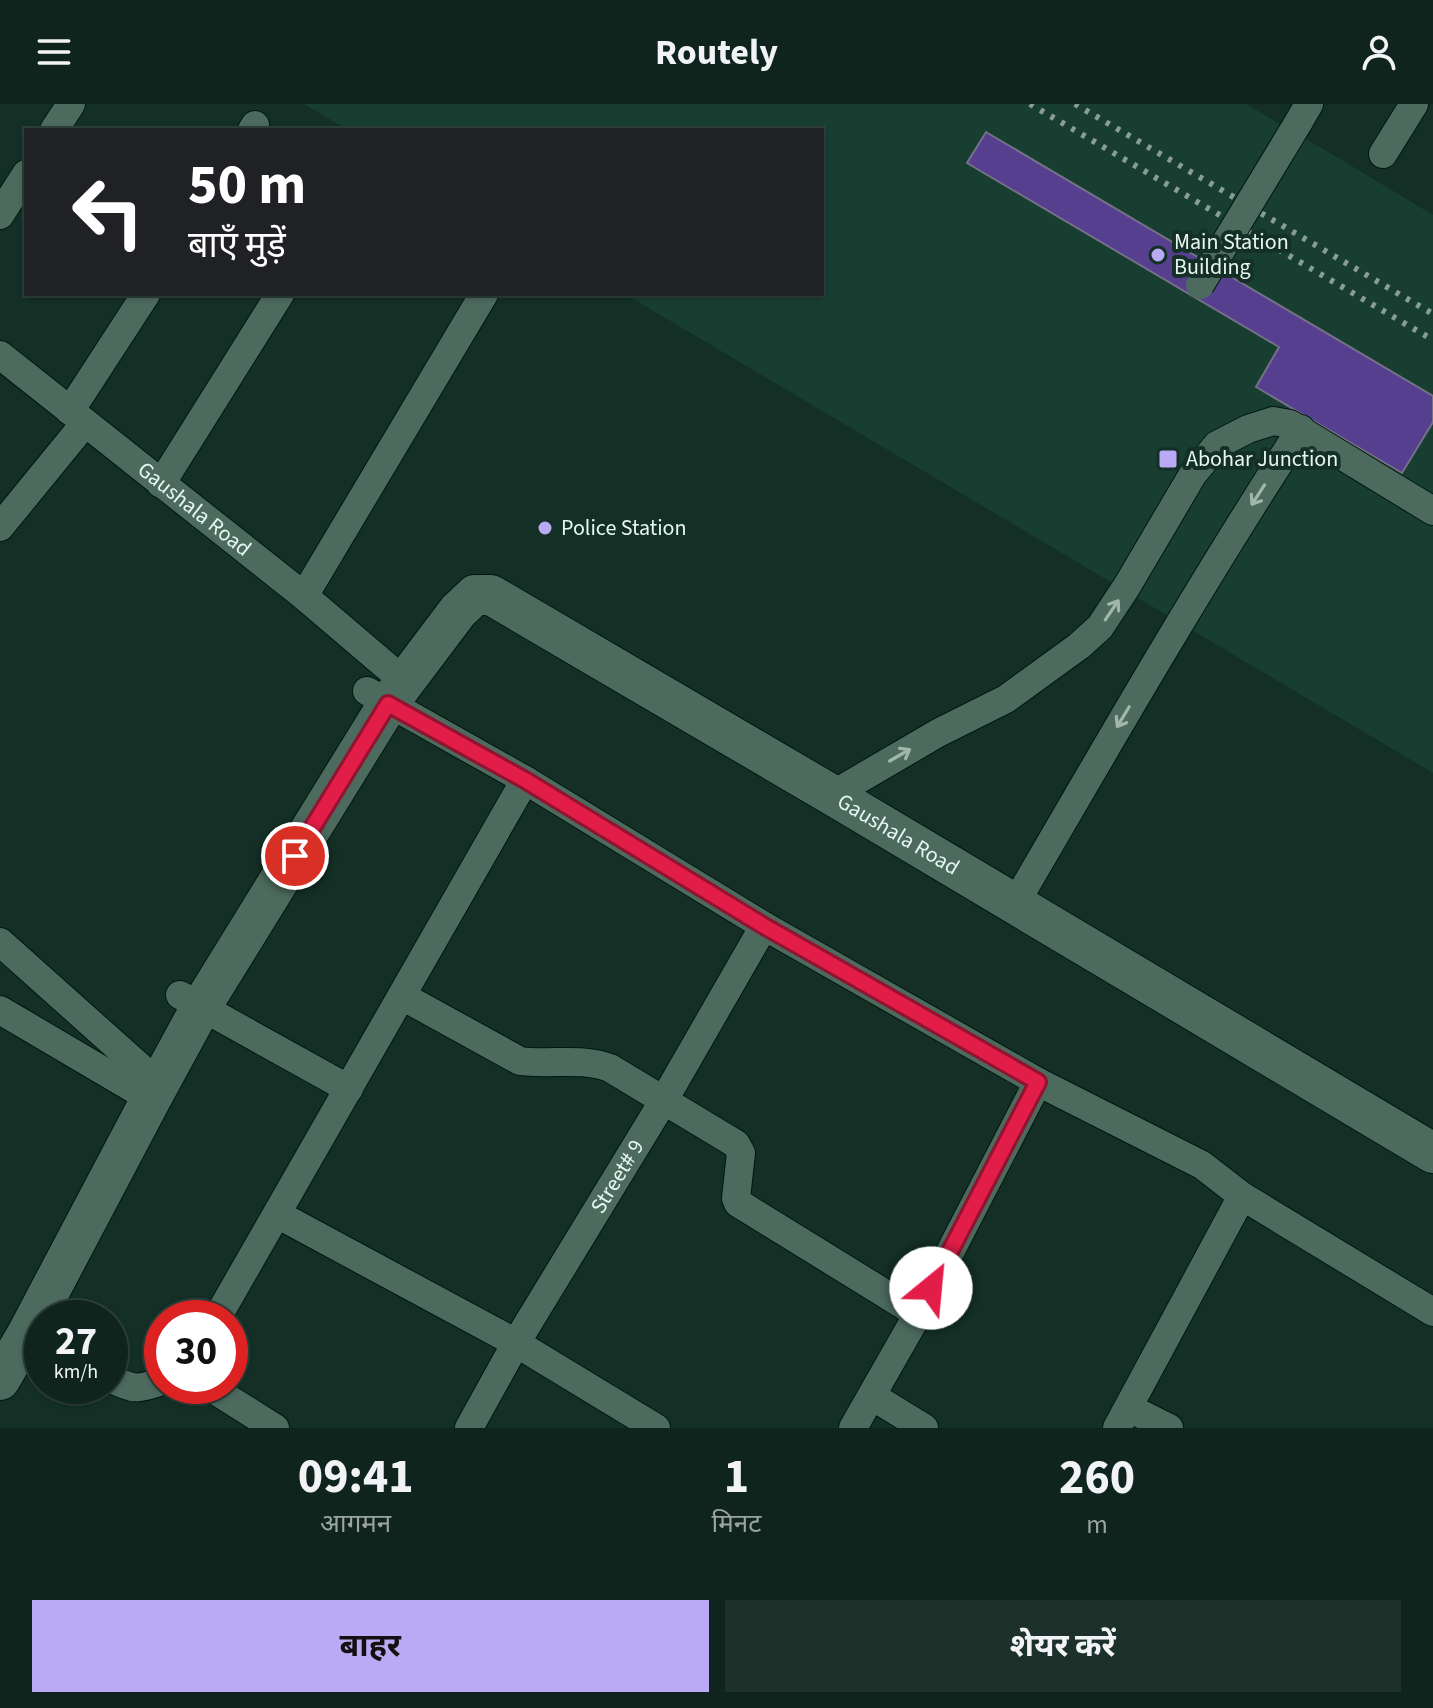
<!DOCTYPE html>
<html lang="hi">
<meta charset="utf-8">
<style>
:root{--surface:#0f241c;--page:#1d3029;--text:#f1f3f6;--muted:#9ba4a3;--line:#2f413b;--accent:#baaaf6}
body{margin:0;font-family:"Source Sans 3","Noto Sans Devanagari",sans-serif;background:var(--page);color:var(--text);height:100vh;display:flex;flex-direction:column;font-size:30px;white-space:nowrap}
*{box-sizing:border-box;margin:0}
p{font-size:26px;color:var(--muted)}
.icon{flex:none;width:44px;height:44px;fill:none;stroke:currentColor;stroke-width:2;stroke-linecap:round;stroke-linejoin:round}
.map{position:relative;height:1324px;overflow:hidden}
.sheet{display:flex;flex-direction:column;background:var(--surface);flex:1}
.sheet>*{flex:none}
.top-card{position:absolute;left:24px;top:24px;width:800px;height:168px;border-radius:0px;box-shadow:0 2px 6px #0004,0 0 0 2px var(--line);background:#202124;color:#fff;overflow:hidden}
.speed{position:absolute;left:24px;top:1196px;display:flex;gap:16px;font-size:40px;font-weight:700;text-align:center}
.speed>*{display:grid;place-content:center;width:104px;height:104px;border-radius:50%;background:var(--surface);box-shadow:0 2px 6px #0004,0 0 0 2px var(--line);line-height:1}
.speed small{font-size:20px;font-weight:400}
.speed .limit{border:12px solid #d22;background:#fff;color:#111}
.pin{position:absolute;display:grid;place-items:center;width:68px;height:68px;color:#fff;margin:-34px;border:4px solid #fff;border-radius:50%;box-shadow:0 2px 8px #0007}
.me{position:absolute;width:88px;margin:-44px;rotate:28deg;stroke-linejoin:round;filter:drop-shadow(0 0 6px #0008)}
.turn{display:flex;align-items:center;gap:28px;height:168px;padding:0 32px;font-size:36px}
.turn .icon{width:104px;height:104px;stroke-width:2.5}
.turn b{display:block;font-size:56px;line-height:68px}
.eta{display:flex;justify-content:space-evenly;align-items:center;height:136px;text-align:center}
.eta b{font-size:48px;font-weight:700;line-height:56px}
.primary-button{display:flex;gap:16px;margin-top:auto;padding:16px 32px}
.primary-button a{flex:1;height:92px;border-radius:0px;background:var(--accent);color:#111;font-size:32px;font-weight:700;line-height:92px;text-align:center}
.primary-button a+a{background:var(--page);color:var(--text)}
header{display:flex;justify-content:space-between;align-items:center;height:104px;padding:0 32px;background:var(--surface);font-size:36px;font-weight:700}
.map>svg:first-child{display:block}
</style>
<header><svg class="icon" aria-label="menu" viewBox="0 0 24 24"><path d="M4 6h16M4 12h16M4 18h16"/></svg>Routely<svg class="icon" aria-label="person" viewBox="0 0 24 24"><circle cx="12" cy="8" r="4"/><path d="M4 21q1-7 8-7t8 7"/></svg></header>
<div class="map">
<svg width="1433" height="1324" viewBox="0 0 1433 1324">
<rect width="100%" height="100%" fill="#143026"/>
<!-- built -->
<polygon fill="#183d31" points="304,0 1246,0 1330,49 1433,111 1433,669 625,190 822,190 822,26 348,26"/>
<!-- building -->
<polygon fill="#553f8e" stroke="#747088" stroke-width="2" points="986,28 1433,292 1433,318 1402,369 1256,283 1279,243 967,59"/>
<g fill="none" stroke-linecap="round" stroke-linejoin="round">
<!-- street casing -->
<g stroke="#00170f" stroke-width="30">
<g id="street">
<polyline points="1298,19 1309,0"/>
<polyline points="54,26 71,0"/>
<polyline points="252,26 255,21"/>
<polyline points="1383,50 1414,0"/>
<polyline points="0,111 26,70"/>
<path id="s1" d="M 0,251 L 304,492 L 405,578"/>
<polyline points="70,307 146,190"/>
<polyline points="161,380 280,190"/>
<polyline points="0,423 85,319"/>
<polyline points="304,492 484,190"/>
<polyline points="367,587 525,676 764,822 1038,978 1202,1061 1242,1092 1433,1208"/>
<polyline points="832,691 938,629 1006,595 1079,542 1100,523 1127,482 1193,370 1217,341 1248,325 1273,317 1290,320 1433,407"/>
<path d="M 1015,800 C 1108,640 1200,480 1301,325"/>
<polyline points="0,838 159,980"/>
<polyline points="180,891 349,985"/>
<path d="M 402,892 L 520,957 C 549,961 582,953 610,964 L 736,1040 L 741,1049 L 736,1094 L 738,1099 L 918,1210"/>
<polyline points="0,906 151,995"/>
<polyline points="277,1110 516,1239 656,1324"/>
<polyline points="217,1214 525,676"/>
<path d="M 110,1274 C 133,1286 138,1286 162,1277"/>
<polyline points="208,1282 275,1324"/>
<polyline points="872,1292 924,1324"/>
<polyline points="1129,1304 1169,1324"/>
<path id="s2" d="M 469,1324 L 516,1239 L 664,996 L 764,822"/>
<polyline points="853,1324 918,1210 1038,978"/>
<polyline points="1117,1324 1242,1092"/>
</g>
</g>
<!-- secondary casing -->
<g stroke="#00170f" stroke-width="42">
<g id="secondary">
<path id="s3" d="M 0,1276 L 27,1230 L 151,995 L 201,903 L 388,600 L 458,507 L 475,491 L 491,491 L 832,691 L 1433,1049"/>
</g>
</g>
<!-- street -->
<use href="#street" stroke="#4d6a5e" stroke-width="28"/>
<!-- secondary -->
<use href="#secondary" stroke="#4d6a5e" stroke-width="40"/>
<!-- rail -->
<g stroke="#889d95" stroke-width="6" stroke-dasharray="4 8" stroke-linecap="butt">
<polyline points="1030,0 1433,236"/>
<polyline points="1075,0 1433,210"/>
</g>
<!-- street-bridge casing -->
<g stroke="#00170f" stroke-width="30" stroke-linecap="butt">
<polyline id="street-bridge" points="1200,181 1298,19"/>
</g>
<!-- street-bridge -->
<use href="#street-bridge" stroke="#4d6a5e" stroke-width="28"/>
</g>
<!-- one-way arrows -->
<defs><path id="oneway-shaft" d="M-6 0H5M1.5-3L5.5 0L1.5 3" fill="none" stroke-width="1.6" stroke-linecap="round" stroke-linejoin="round" transform="scale(2)"/></defs>
<g stroke="#a1b7ae">
<use href="#oneway-shaft" transform="translate(1258 391) rotate(123)"/>
<use href="#oneway-shaft" transform="translate(1112 506) rotate(-56)"/>
<use href="#oneway-shaft" transform="translate(1123 613) rotate(121)"/>
<use href="#oneway-shaft" transform="translate(900 651) rotate(-30)"/>
</g>
<g fill="none" stroke-linecap="round" stroke-linejoin="round">
<!-- route casing -->
<g stroke="#92132f" stroke-width="20">
<polyline id="route" points="295,752 388,600 525,676 764,822 1038,978 931,1184"/>
</g>
<!-- route -->
<use href="#route" stroke="#e11d48" stroke-width="14"/>
</g>
<!-- markers -->
<g fill="#baaaf6" stroke="#143026" stroke-width="3">
<circle cx="1158" cy="151" r="8"/>
<rect x="1158" y="345" width="20" height="20" rx="4"/>
<circle cx="545" cy="424" r="8"/>
</g>
<g text-anchor="middle" dominant-baseline="central" stroke-width="8" stroke-linejoin="round" paint-order="stroke">
<!-- poi labels -->
<g font-size="22" fill="#e6f6f0" stroke="#143026" text-anchor="start">
<text x="1174" y="138">Main Station<tspan x="1174" dy="25">Building</tspan></text>
<text x="1186" y="355">Abohar Junction</text>
<text x="561" y="424">Police Station</text>
</g>
<!-- street labels -->
<g font-size="22" fill="#e6f6f0" stroke="#143026">
<text stroke="none"><textPath href="#s1" startOffset="248">Gaushala Road</textPath></text>
<text stroke="none"><textPath href="#s3" startOffset="1408">Gaushala Road</textPath></text>
<text stroke="none"><textPath href="#s2" startOffset="292">Street# 9</textPath></text>
</g>
</g>
</svg>
<div class="speed"><div>27<small>km/h</small></div><div class="limit">30</div></div>
<div class="pin" style="left:295px;top:752px;background:#d93025"><svg class="icon" aria-label="arrive" viewBox="0 0 24 24"><path d="M6 21V4h12l-3 4 3 4H6"/></svg></div>
<svg class="me" style="left:931px;top:1184px" viewBox="-20 -20 40 40"><circle r="19" fill="#fff"/><path d="M0-13L10 11 0 6-10 11z" fill="#e11d48"/></svg>
<div class="top-card">
<div class="turn"><svg class="icon" aria-label="left" viewBox="0 0 24 24"><path d="M17 20v-9H6M10 6l-5 5 5 5"/></svg><div><b>50 m</b>बाएँ मुड़ें</div></div>
</div>
</div>
<section class="sheet">
<div class="eta">
<div><b>09:41</b><p>आगमन</p></div>
<div><b>1</b><p>मिनट</p></div>
<div><b>260</b><p>m</p></div>
</div>
<div class="primary-button"><a>बाहर</a><a>शेयर करें</a></div>
</section>
